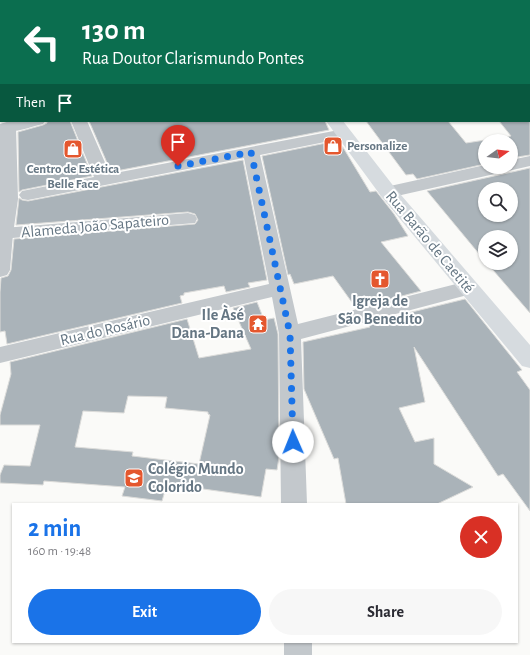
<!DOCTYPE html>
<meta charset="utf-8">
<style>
:root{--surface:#fff;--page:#f7f7f7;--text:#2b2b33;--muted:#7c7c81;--accent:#1a73e8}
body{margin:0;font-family:"Alegreya Sans",sans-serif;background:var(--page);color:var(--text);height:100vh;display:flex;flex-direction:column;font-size:15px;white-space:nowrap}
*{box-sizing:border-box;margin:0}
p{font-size:13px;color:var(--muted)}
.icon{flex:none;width:22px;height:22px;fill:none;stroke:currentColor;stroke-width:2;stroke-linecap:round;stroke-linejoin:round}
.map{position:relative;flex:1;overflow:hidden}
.panel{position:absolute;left:12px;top:503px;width:506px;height:140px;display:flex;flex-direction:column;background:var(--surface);border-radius:0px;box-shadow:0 1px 3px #0004}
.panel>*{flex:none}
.guide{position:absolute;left:0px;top:0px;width:530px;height:122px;box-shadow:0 1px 3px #0004;background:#0b6e4f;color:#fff;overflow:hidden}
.needle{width:26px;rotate:76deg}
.controls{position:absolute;left:478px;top:134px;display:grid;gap:8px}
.controls a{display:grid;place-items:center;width:40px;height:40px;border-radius:50%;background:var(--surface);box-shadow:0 1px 3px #0004;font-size:20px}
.pin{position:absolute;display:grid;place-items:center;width:34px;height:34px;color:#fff;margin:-41px -17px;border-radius:50% 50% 50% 0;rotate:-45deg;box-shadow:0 0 4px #0007}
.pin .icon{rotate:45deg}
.me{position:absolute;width:44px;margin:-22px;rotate:359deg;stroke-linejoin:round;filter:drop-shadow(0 0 3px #0008)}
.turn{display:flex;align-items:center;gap:14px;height:84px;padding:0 16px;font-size:18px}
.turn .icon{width:52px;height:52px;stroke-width:2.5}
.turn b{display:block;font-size:28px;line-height:34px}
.then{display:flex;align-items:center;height:38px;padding:0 16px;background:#0003;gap:8px;font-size:15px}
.round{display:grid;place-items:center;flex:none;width:42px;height:42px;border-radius:21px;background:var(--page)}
.head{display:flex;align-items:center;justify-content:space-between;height:68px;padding:0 16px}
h1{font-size:24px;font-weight:700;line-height:30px;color:var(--accent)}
.action{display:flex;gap:8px;margin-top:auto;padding:8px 16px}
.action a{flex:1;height:46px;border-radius:24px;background:var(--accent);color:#fff;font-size:16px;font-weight:700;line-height:46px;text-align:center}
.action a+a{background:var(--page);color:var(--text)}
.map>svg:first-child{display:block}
</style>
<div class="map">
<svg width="530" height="655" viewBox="0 0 530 655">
<rect width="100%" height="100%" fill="#fafaf8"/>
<!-- building -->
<g fill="#aab3b9" stroke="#dcdcda" fill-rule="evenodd">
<polygon points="47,121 70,121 92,176 22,190 19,192 18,132 43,125 47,123"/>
<polygon points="89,121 325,121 329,130 111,172"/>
<polygon points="366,121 448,121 466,143 511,136 499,121 530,121 530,155 511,158 511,141 485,141 485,164 417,179 413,174 406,175"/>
<polygon points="336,141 340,146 342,146 344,149 370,192 376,191 394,214 408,236 381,242 421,291 356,308 333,276 294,284 290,274 288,275 262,156"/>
<polygon points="243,160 267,280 248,283 250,287 226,292 224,286 184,293 184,295 180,296 182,303 7,344 5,331 0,332 0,292 1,278 8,276 11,270 14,239 195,224 198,220 195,214 188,212 16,225 19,198 22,200 28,201"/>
<path d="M 530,168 L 530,313 L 487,263 L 511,263 L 511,237 L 485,237 L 485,261 L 427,191 ZM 485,189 L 511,189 L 511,215 L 485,215 Z"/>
<polygon points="465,299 522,370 517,372 530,390 530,511 503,474 498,476 414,347 425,402 399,408 415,442 434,438 434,464 473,487 437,504 346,504 338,458 334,459 304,389 303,342 370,327 367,323"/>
<path d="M 257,302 L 264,320 L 274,318 L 278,334 L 279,457 L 277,470 L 266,469 L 261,497 L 167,484 L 162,501 L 122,496 L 125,487 L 44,481 L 43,485 L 0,483 L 0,475 L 4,465 L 30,466 L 40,425 L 0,425 L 0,415 L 11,374 L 10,362 L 187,319 L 199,358 L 251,349 L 233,308 ZM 128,396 L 167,397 L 165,408 L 208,412 L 208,414 L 210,415 L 199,464 L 132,456 L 133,452 L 75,447 L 83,411 L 124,413 Z"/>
</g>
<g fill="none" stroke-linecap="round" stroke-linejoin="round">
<!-- minor -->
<g fill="#c3c8cc" fill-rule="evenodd">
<rect x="30" y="0" width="14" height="1"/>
<rect x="529" y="35" width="1" height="8"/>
<path d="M 13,121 L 45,121 L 43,124 C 30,127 14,134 1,130 L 0,125 L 1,124 Z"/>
<polygon points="71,121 87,121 110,174 344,129 350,131 352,134 350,137 260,155 298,324 468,281 475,283 478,288 475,293 301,339 307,504 281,504 279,334 272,297 0,363 0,347 269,284 244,158 28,200 22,199 19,195 22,191 94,177"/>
<polygon points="188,213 195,215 197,219 195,223 0,239 0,229 3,228"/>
<rect x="284" y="642" width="28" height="13"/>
</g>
<!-- tertiary -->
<g fill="#c3c8cc" fill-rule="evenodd">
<polygon points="7,122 13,123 16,127 18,199 13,234 10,270 7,275 0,277 0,124"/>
<polygon points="530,156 530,166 388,198 381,196 379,192 381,188 485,165 485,167 511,167 511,160"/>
</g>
<!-- secondary -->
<g fill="#d6dbdf" fill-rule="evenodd">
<polygon points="229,0 243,0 244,1 230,1"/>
<rect x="457" y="0" width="14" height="1"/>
<polygon points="529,72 530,73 530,83 529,82"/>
<polygon points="326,121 343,121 395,188 530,345 530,368 522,366 381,196"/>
</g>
</g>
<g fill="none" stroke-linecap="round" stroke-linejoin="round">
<!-- route -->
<polyline stroke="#1a73e8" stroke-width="7" stroke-dasharray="0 12.6" points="178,166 251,152 290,334 293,442"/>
</g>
<!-- icons -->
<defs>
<g id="shop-square" transform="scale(1)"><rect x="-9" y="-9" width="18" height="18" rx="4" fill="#e4572e" stroke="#fff"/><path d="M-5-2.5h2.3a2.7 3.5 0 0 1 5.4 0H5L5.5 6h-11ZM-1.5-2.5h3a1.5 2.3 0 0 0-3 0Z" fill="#fff"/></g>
<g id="church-square" transform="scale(1)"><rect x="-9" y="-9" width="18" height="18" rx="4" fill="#e4572e" stroke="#fff"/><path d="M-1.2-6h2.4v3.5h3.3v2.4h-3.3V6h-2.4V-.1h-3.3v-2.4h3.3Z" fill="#fff"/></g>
<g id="temple-square" transform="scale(1)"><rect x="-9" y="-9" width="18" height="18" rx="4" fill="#e4572e" stroke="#fff"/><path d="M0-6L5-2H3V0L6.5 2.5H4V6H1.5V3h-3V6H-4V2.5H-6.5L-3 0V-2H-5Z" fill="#fff"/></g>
<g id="school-square" transform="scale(1)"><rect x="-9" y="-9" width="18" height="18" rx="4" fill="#e4572e" stroke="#fff"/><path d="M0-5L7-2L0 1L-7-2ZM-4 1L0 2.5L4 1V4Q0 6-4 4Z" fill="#fff"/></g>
</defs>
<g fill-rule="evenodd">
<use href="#shop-square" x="333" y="146"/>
<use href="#shop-square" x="73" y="149"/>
<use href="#church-square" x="380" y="279"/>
<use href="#temple-square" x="258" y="324"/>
<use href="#school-square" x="134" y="478"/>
</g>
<g text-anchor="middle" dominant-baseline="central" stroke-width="4" stroke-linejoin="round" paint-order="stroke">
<!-- far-poi labels -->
<g font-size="13" font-weight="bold" fill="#657683" stroke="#fff" text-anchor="start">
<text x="347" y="146">Personalize</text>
<text x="73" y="169" text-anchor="middle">Centro de Estética<tspan x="73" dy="15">Belle Face</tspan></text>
</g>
<!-- street labels -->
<g font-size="16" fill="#657683" stroke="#fff">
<text transform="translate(95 226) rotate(-5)">Alameda João Sapateiro</text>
<text transform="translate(430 242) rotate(50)">Rua Barão de Caetité</text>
<text transform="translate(105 330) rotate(-13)">Rua do Rosário</text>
</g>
<!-- poi labels -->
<g font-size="16" font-weight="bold" fill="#657683" stroke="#fff">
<text x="380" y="301">Igreja de<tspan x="380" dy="18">São Benedito</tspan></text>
<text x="244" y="315" text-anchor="end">Ile Àsé<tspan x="244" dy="18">Dana-Dana</tspan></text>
<text x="148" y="469" text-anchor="start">Colégio Mundo<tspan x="148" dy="18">Colorido</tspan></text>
</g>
</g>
</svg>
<div class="controls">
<a><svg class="needle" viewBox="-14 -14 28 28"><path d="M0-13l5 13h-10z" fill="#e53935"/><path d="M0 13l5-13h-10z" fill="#7c7c81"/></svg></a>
<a><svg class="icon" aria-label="search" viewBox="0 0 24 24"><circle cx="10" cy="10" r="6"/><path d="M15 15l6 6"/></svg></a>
<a><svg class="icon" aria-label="layers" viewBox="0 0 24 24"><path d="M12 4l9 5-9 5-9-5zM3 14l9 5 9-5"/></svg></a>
</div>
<div class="pin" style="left:178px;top:166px;background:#d93025"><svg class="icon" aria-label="arrive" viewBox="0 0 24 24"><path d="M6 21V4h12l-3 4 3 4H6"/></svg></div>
<svg class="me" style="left:293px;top:442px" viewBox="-20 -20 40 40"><circle r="19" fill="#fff"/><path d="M0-13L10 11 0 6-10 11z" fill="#1a73e8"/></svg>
<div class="guide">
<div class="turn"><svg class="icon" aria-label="left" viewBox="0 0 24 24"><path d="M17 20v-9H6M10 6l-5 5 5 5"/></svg><div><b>130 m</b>Rua Doutor Clarismundo Pontes</div></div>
<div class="then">Then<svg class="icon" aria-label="arrive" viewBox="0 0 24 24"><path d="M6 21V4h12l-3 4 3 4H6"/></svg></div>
</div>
<section class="panel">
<div class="head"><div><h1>2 min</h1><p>160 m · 19:48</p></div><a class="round" style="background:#d93025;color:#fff"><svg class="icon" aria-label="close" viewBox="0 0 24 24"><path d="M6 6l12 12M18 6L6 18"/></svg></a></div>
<div class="action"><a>Exit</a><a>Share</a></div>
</section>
</div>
